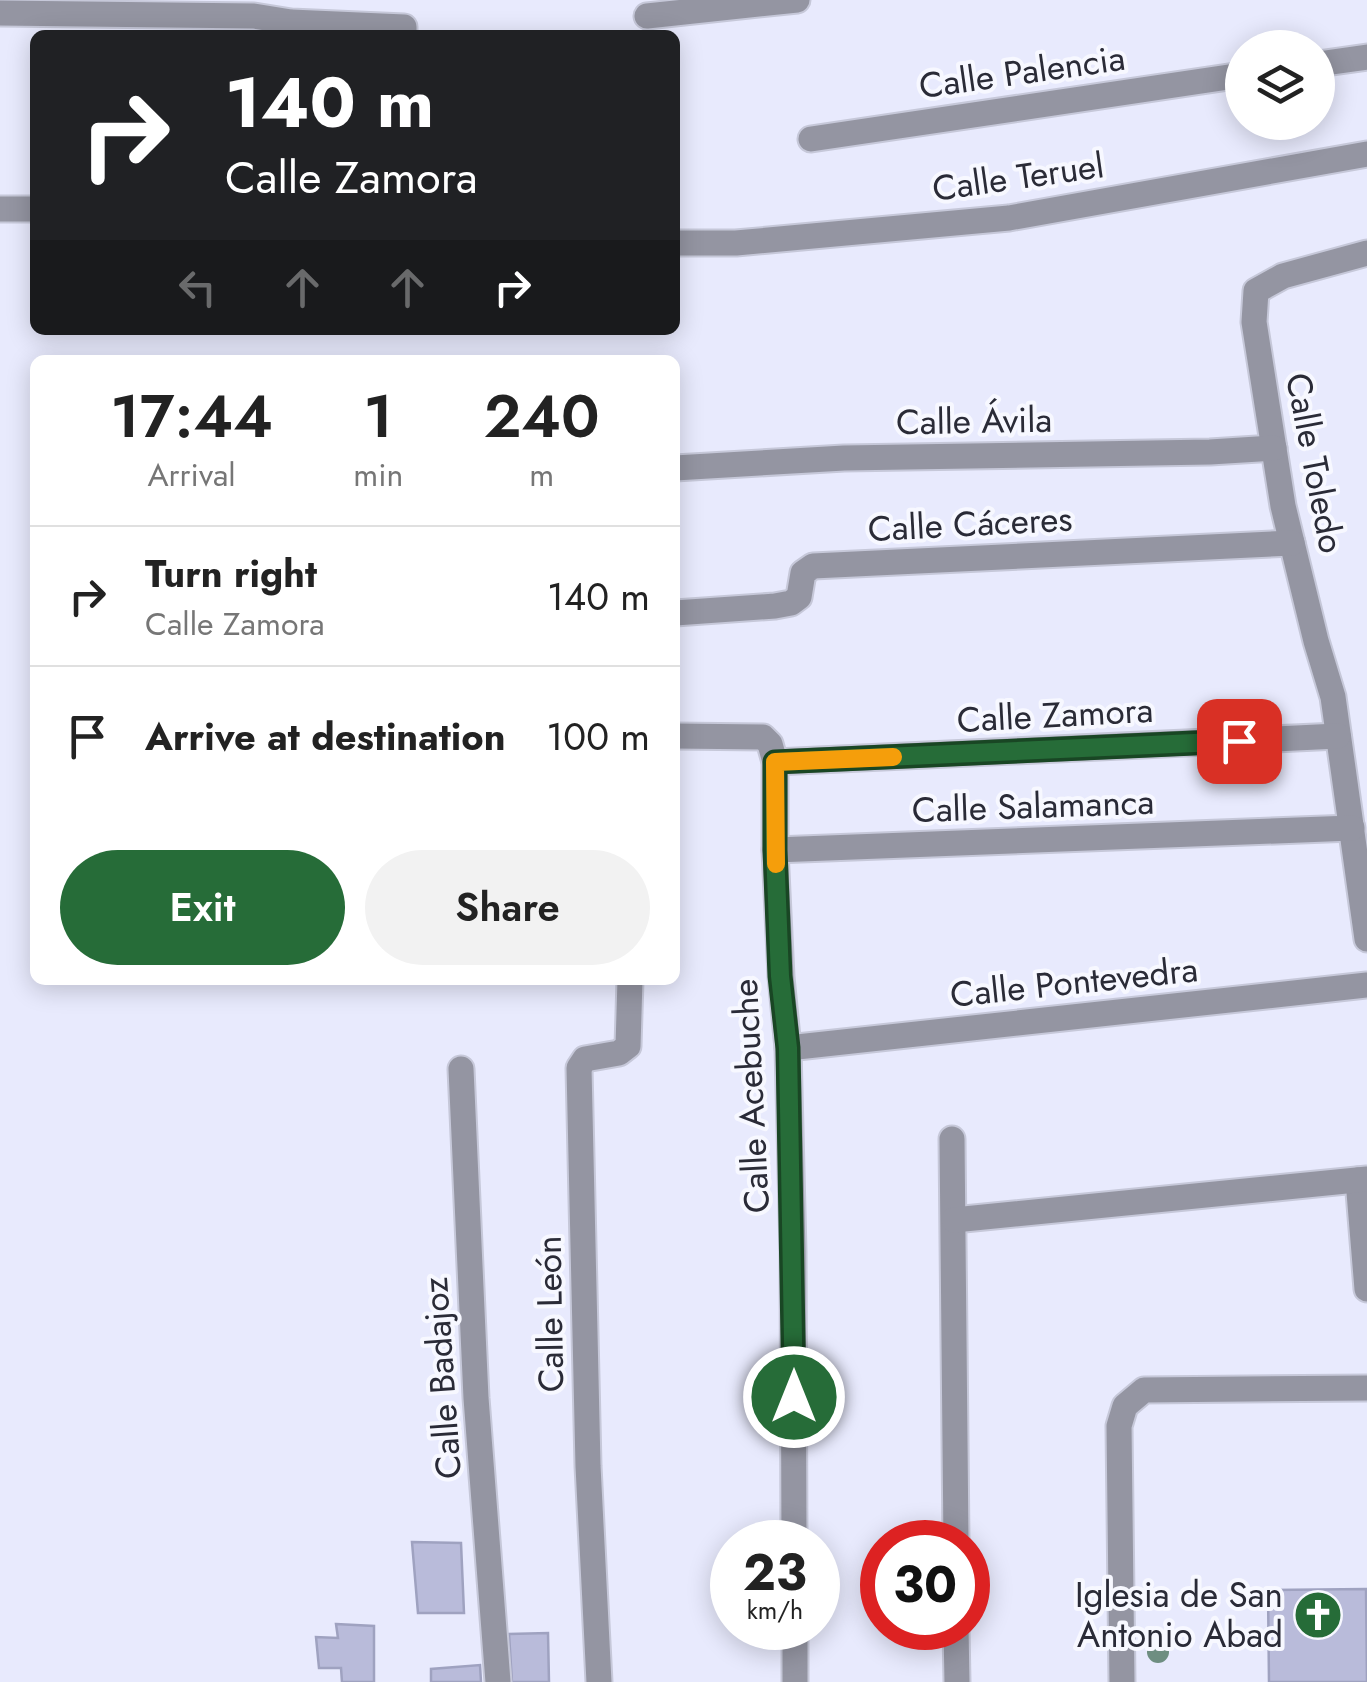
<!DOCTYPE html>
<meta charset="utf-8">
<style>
:root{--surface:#fff;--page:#f2f2f2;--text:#222;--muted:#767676;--line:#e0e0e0;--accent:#266c38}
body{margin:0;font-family:Jost,sans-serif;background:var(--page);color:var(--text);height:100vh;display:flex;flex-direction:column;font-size:38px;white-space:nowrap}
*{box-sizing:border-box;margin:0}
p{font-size:32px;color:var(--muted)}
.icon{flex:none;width:55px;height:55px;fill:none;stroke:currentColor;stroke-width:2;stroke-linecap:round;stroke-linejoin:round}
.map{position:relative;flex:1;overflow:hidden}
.details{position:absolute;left:30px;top:355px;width:650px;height:630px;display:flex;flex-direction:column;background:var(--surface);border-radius:15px;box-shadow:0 5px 25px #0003}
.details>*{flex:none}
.banner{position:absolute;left:30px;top:30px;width:650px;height:305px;border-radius:15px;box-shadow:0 5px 25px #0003;background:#202124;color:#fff;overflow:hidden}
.buttons{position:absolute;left:1225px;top:30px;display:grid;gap:20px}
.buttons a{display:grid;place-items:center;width:110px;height:110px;border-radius:50%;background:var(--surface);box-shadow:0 5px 25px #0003;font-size:50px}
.speed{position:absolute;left:710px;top:1520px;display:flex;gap:20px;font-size:50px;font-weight:700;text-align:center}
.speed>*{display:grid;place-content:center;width:130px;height:130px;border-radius:50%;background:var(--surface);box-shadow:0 5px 25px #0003;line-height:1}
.speed small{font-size:25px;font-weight:400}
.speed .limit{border:15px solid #d22;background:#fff;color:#111}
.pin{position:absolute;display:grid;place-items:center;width:85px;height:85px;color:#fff;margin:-42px;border-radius:20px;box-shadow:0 5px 15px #0006}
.me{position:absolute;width:110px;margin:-55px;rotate:0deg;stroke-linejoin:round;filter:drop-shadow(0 0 8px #0008)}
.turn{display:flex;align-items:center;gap:35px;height:210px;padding:0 30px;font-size:45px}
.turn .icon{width:130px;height:130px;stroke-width:2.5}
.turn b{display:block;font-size:70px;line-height:85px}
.lanes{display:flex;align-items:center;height:95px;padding:0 30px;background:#0003;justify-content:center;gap:50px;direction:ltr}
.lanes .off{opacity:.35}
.eta{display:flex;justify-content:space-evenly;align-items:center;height:170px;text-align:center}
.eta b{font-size:60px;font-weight:600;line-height:70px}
.action{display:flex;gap:20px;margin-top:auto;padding:20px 30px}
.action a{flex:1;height:115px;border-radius:60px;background:var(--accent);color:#fff;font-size:40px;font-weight:600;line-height:115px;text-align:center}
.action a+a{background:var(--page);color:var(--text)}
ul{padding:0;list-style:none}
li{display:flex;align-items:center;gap:30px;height:140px;padding:0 30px;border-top:2px solid var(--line)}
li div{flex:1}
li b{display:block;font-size:38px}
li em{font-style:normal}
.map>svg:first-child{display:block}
</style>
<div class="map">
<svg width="1367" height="1682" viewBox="0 0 1367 1682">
<rect width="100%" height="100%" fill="#e8eafd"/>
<!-- building -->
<g fill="#b9bbda" stroke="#9fa2c0" stroke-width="2.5">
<polygon points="412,1542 461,1543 464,1613 418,1613"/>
<polygon points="1366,1589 1367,1682 1269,1682 1268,1590"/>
<polygon points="336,1624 374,1626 374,1682 342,1682 341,1668 319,1668 316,1637 338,1638"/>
<polygon points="548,1633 549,1682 512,1682 509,1634"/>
<polygon points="480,1665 481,1682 431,1682 431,1669"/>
</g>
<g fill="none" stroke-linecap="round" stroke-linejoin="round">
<!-- minor casing -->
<g stroke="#c6c8d9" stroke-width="29">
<g id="minor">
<polyline points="0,13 254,16 291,22 404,27 404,35"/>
<polyline points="647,16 797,0"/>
<polyline points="1318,64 1367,57"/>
<polyline points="811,139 1242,75"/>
<polyline points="0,209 35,209"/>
<polyline points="675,243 736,243 1009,218 1367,154"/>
<polyline points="1367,253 1283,276 1256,291 1254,322 1283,506 1316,641 1333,697 1367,939"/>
<polyline points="675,468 844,458 1210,452 1274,448"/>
<polyline points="675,613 775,606 791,603 799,597 803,573 813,566 1292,543"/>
<polyline points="675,736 763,737 770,744 775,762 775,850 781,977 788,1048 793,1252 794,1542"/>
<polyline points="775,762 1338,736"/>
<polyline points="775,850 1352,828"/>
<polyline points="788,1048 1367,985"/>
<polyline points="461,1069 476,1398 498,1682"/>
<polyline points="952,1139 956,1542"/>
<polyline points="1358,1180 1367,1289"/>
<polyline points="954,1220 1367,1179"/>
<polyline points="795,1628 795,1682"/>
<polyline points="956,1628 957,1682"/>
<polyline points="599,1682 588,1466 579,1068 585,1059 619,1053 628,1046 630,980"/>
<polyline points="1122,1682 1119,1426 1125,1406 1144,1390 1367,1388"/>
</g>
</g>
<!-- minor -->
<use href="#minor" stroke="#9495a2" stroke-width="25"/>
</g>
<!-- trees -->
<circle fill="#6e8e81" cx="1158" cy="1652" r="11"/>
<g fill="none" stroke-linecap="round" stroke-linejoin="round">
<!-- route casing -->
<g stroke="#194624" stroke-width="25">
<polyline id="route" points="794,1397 788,1048 780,976 775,850 775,762 1239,741"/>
</g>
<!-- route -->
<use href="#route" stroke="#266c38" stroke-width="18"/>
<!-- slow -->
<polyline stroke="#f59e0b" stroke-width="18" points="776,864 775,762 893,757"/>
</g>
<!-- icons -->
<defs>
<g id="church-disc" transform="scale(2.5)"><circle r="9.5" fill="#266c38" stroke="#f7f8ff"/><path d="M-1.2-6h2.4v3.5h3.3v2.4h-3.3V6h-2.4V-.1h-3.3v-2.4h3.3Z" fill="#fff"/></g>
</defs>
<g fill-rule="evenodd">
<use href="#church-disc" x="1318" y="1615"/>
</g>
<g text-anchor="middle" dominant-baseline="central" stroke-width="8" stroke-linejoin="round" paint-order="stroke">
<!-- street labels -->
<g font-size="35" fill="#2a2b37" stroke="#f7f8ff">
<text transform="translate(1022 72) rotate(-8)">Calle Palencia</text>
<text transform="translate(1018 177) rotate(-8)">Calle Teruel</text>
<text transform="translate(974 421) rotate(-1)">Calle Ávila</text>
<text transform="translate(1315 463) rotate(79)">Calle Toledo</text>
<text transform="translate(970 524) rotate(-3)">Calle Cáceres</text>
<text transform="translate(1055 715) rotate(-3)">Calle Zamora</text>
<text transform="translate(1033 806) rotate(-2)">Calle Salamanca</text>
<text transform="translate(1074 982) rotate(-6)">Calle Pontevedra</text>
<text transform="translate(751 1096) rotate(-93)">Calle Acebuche</text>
<text transform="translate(550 1314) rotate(-91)">Calle León</text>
<text transform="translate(442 1378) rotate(-94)">Calle Badajoz</text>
</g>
<!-- poi labels -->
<g font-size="35" fill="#2a2b37" stroke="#f7f8ff" text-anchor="end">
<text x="1283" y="1595">Iglesia de San<tspan x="1283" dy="40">Antonio Abad</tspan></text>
</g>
</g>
</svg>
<div class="buttons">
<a><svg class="icon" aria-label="layers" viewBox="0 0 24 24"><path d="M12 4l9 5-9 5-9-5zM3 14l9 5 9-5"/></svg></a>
</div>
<div class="speed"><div>23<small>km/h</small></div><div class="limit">30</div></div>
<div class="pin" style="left:1239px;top:741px;background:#d93025"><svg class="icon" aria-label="arrive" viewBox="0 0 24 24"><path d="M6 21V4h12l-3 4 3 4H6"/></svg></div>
<svg class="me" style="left:794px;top:1397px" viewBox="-20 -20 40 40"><circle r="17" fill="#266c38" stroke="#fff" stroke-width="3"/><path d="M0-11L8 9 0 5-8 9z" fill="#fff"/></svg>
<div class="banner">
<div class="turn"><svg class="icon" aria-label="right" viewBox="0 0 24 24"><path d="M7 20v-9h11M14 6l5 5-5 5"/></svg><div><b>140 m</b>Calle Zamora</div></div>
<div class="lanes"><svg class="icon off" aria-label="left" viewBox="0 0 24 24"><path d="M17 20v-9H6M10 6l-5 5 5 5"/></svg><svg class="icon off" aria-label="ahead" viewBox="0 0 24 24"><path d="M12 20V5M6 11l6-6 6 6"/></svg><svg class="icon off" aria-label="ahead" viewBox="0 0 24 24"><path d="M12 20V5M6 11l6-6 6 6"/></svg><svg class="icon" aria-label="right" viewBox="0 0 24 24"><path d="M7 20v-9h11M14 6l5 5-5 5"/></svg></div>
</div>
<section class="details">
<div class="eta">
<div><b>17:44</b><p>Arrival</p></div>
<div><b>1</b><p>min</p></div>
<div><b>240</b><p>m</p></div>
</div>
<ul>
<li><svg class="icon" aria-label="right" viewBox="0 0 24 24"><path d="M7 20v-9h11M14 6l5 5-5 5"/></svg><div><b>Turn right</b><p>Calle Zamora</p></div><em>140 m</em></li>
<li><svg class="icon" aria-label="arrive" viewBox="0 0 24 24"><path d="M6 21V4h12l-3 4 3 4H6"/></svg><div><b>Arrive at destination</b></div><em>100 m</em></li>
</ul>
<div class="action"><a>Exit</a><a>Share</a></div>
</section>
</div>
